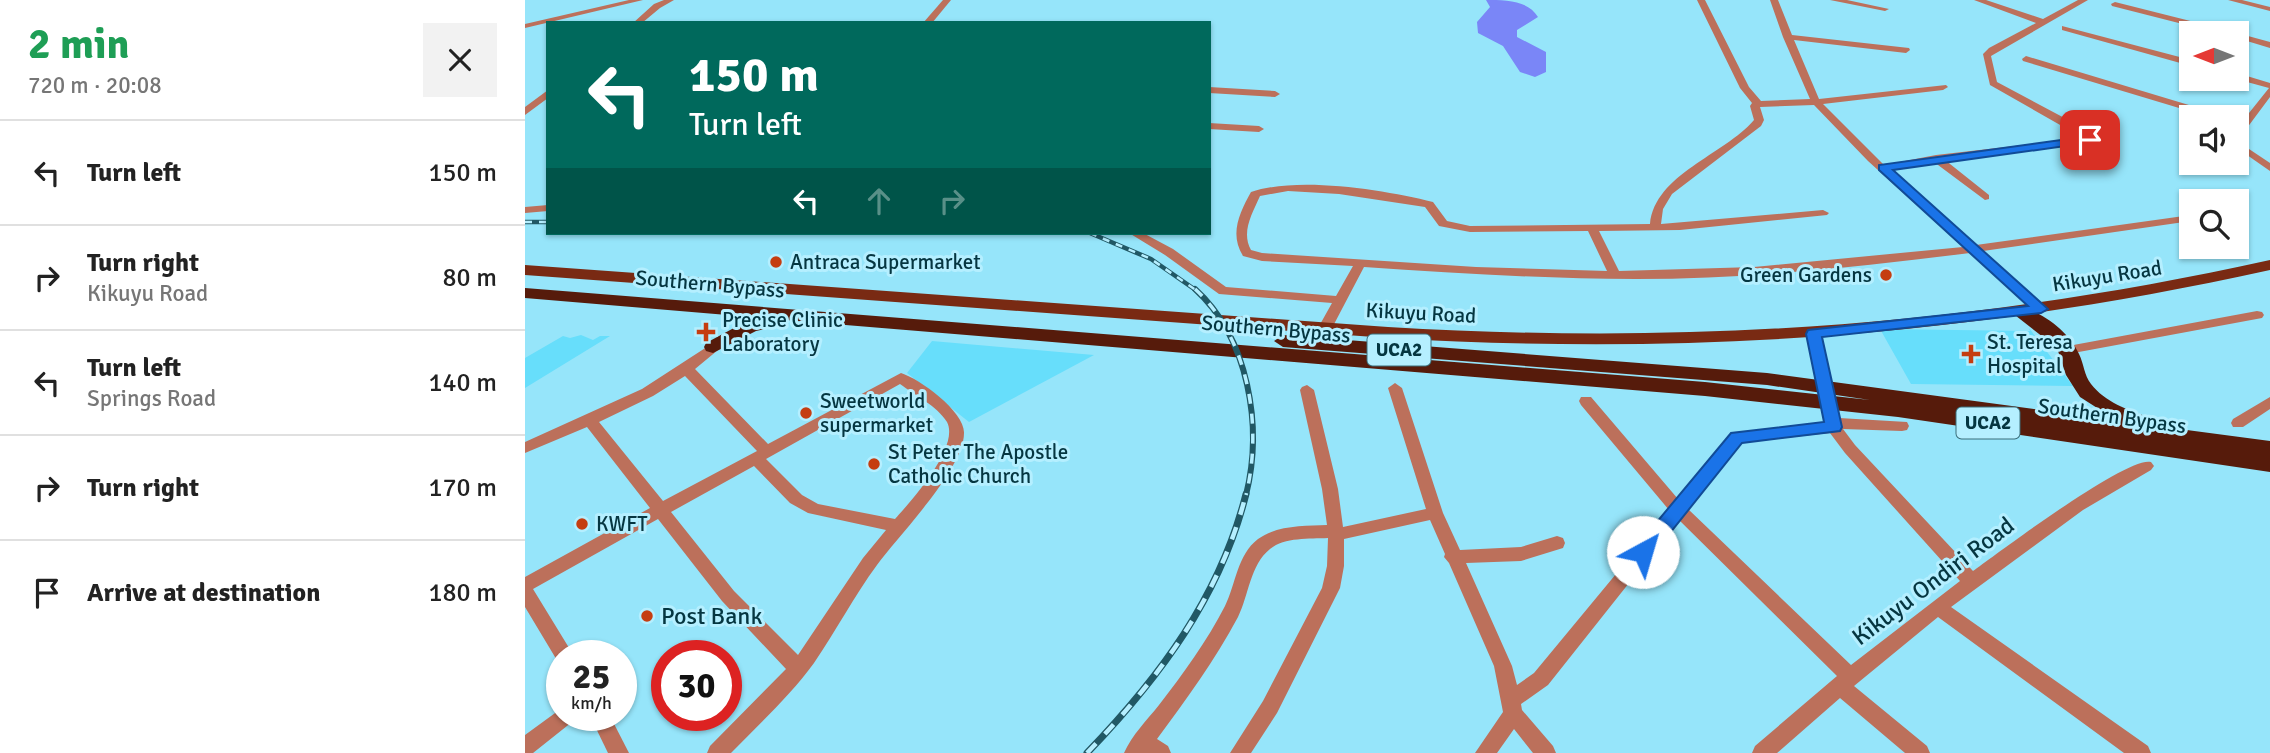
<!DOCTYPE html>
<meta charset="utf-8">
<style>
:root{--surface:#fff;--page:#f2f2f2;--text:#222;--muted:#767676;--line:#e0e0e0}
body{margin:0;font-family:Signika,sans-serif;background:var(--page);color:var(--text);height:100vh;display:flex;flex-direction:column;font-size:26px;white-space:nowrap}
*{box-sizing:border-box;margin:0}
p{font-size:23px;color:var(--muted)}
.icon{flex:none;width:38px;height:38px;fill:none;stroke:currentColor;stroke-width:2;stroke-linecap:round;stroke-linejoin:round}
.map{position:relative;flex:1;overflow:hidden}
.drawer{display:flex;flex-direction:column;background:var(--surface);width:525px}
.drawer>*{flex:none}
.guide{position:absolute;left:21px;top:21px;width:665px;height:214px;border-radius:0px;box-shadow:0 2px 5px #0004;background:#00695c;color:#fff;overflow:hidden}
.needle{width:46px;rotate:270deg}
.tools{position:absolute;left:1654px;top:21px;display:grid;gap:14px}
.tools a{display:grid;place-items:center;width:70px;height:70px;border-radius:0px;background:var(--surface);box-shadow:0 2px 5px #0004;font-size:35px}
.speed{position:absolute;left:21px;top:640px;display:flex;gap:14px;font-size:35px;font-weight:700;text-align:center}
.speed>*{display:grid;place-content:center;width:91px;height:91px;border-radius:50%;background:var(--surface);box-shadow:0 2px 5px #0004;line-height:1}
.speed small{font-size:18px;font-weight:400}
.speed .limit{border:10px solid #d22;background:#fff;color:#111}
.pin{position:absolute;display:grid;place-items:center;width:60px;height:60px;color:#fff;margin:-30px;border-radius:14px;box-shadow:0 4px 10px #0006}
.me{position:absolute;width:77px;margin:-38px;rotate:39deg;stroke-linejoin:round;filter:drop-shadow(0 0 5px #0008)}
.turn{display:flex;align-items:center;gap:24px;height:147px;padding:0 28px;font-size:32px}
.turn .icon{width:91px;height:91px;stroke-width:2.5}
.turn b{display:block;font-size:49px;line-height:60px}
.lanes{display:flex;align-items:center;height:66px;padding:0 28px;background:#0003;justify-content:center;gap:35px;direction:ltr}
.lanes .off{opacity:.35}
.round{display:grid;place-items:center;flex:none;width:74px;height:74px;border-radius:0px;background:var(--page)}
.summary{display:flex;align-items:center;justify-content:space-between;height:119px;padding:0 28px}
h1{font-size:42px;font-weight:800;line-height:52px;color:#1e9e55}
ul{padding:0;list-style:none}
li{display:flex;align-items:center;gap:21px;height:105px;padding:0 28px;border-top:2px solid var(--line)}
li div{flex:1}
li b{display:block;font-size:26px}
li em{font-style:normal}
main{display:flex;flex:1;min-height:0}
.map>svg:first-child{display:block}
</style>
<main>
<section class="drawer">
<div class="summary"><div><h1>2 min</h1><p>720 m · 20:08</p></div><a class="round"><svg class="icon" aria-label="close" viewBox="0 0 24 24"><path d="M6 6l12 12M18 6L6 18"/></svg></a></div>
<ul>
<li><svg class="icon" aria-label="left" viewBox="0 0 24 24"><path d="M17 20v-9H6M10 6l-5 5 5 5"/></svg><div><b>Turn left</b></div><em>150 m</em></li>
<li><svg class="icon" aria-label="right" viewBox="0 0 24 24"><path d="M7 20v-9h11M14 6l5 5-5 5"/></svg><div><b>Turn right</b><p>Kikuyu Road</p></div><em>80 m</em></li>
<li><svg class="icon" aria-label="left" viewBox="0 0 24 24"><path d="M17 20v-9H6M10 6l-5 5 5 5"/></svg><div><b>Turn left</b><p>Springs Road</p></div><em>140 m</em></li>
<li><svg class="icon" aria-label="right" viewBox="0 0 24 24"><path d="M7 20v-9h11M14 6l5 5-5 5"/></svg><div><b>Turn right</b></div><em>170 m</em></li>
<li><svg class="icon" aria-label="arrive" viewBox="0 0 24 24"><path d="M6 21V4h12l-3 4 3 4H6"/></svg><div><b>Arrive at destination</b></div><em>180 m</em></li>
</ul>
</section>
<div class="map">
<svg width="1745" height="753" viewBox="0 0 1745 753">
<rect width="100%" height="100%" fill="#96e5fa"/>
<!-- built -->
<g fill="#67defb">
<polygon points="1504,328 1548,386 1386,384 1355,329 1505,331"/>
<polygon points="56,335 68,340 75,336 85,336 0,388 0,358 38,336 45,338"/>
<polygon points="407,341 569,355 444,422 382,373"/>
</g>
<!-- water -->
<path fill="#7a86f7" d="M 961,0 C 980,0 1003,0 1013,17 L 992,30 L 992,37 L 1021,52 L 1021,72 L 1010,77 L 995,72 L 978,46 L 953,33 L 952,22 L 965,7 Z"/>
<g fill="none" stroke-linecap="round" stroke-linejoin="round">
<!-- minor -->
<g fill="#bc705b" fill-rule="evenodd">
<polygon points="104,0 118,0 0,28 0,24"/>
<polygon points="139,0 149,0 135,8 117,23 108,23 129,4"/>
<polygon points="418,0 426,0 407,23 398,23"/>
<path d="M 1172,0 L 1180,0 L 1224,87 L 1236,101 L 1285,99 L 1258,37 L 1245,0 L 1253,0 L 1267,35 L 1384,48 L 1385,50 L 1381,53 L 1269,40 L 1294,99 L 1421,85 L 1423,87 L 1418,90 L 1298,104 L 1359,165 L 1411,155 L 1558,138 L 1465,85 L 1458,54 L 1464,48 L 1511,23 L 1449,0 L 1461,0 L 1518,19 L 1553,0 L 1563,0 L 1466,56 L 1472,82 L 1562,130 L 1570,140 L 1569,142 L 1420,160 L 1464,195 L 1464,199 L 1460,200 L 1409,162 L 1365,170 L 1451,245 L 1666,215 L 1666,221 L 1458,251 L 1520,306 L 1521,309 L 1520,312 L 1510,312 L 1445,253 C 1334,267 1223,279 1111,279 C 1020,279 930,273 839,267 L 807,328 L 800,332 L 793,328 L 807,303 L 694,294 L 640,255 L 604,233 L 618,233 L 648,249 L 701,287 L 811,296 L 828,266 L 737,261 L 718,256 C 704,234 715,212 726,192 C 774,176 859,190 908,202 L 922,221 L 945,226 L 1125,224 C 1130,174 1199,155 1229,120 L 1225,106 L 1227,103 L 1215,88 ZM 1289,105 L 1343,161 L 1438,247 L 1229,267 L 1094,271 L 1074,231 L 1155,230 L 1302,215 L 1304,213 L 1298,210 L 1136,224 L 1138,209 L 1147,194 L 1236,126 L 1239,120 L 1235,107 ZM 763,191 L 814,194 L 900,207 L 914,226 L 945,232 L 1063,231 L 1082,271 L 951,267 L 737,253 L 726,250 C 716,232 727,214 735,196 Z"/>
<polygon points="1305,0 1322,0 1364,9 1360,11"/>
<polygon points="1703,0 1717,0 1745,7 1745,11"/>
<polygon points="1590,2 1705,31 1706,33 1693,33 1587,6 1586,4"/>
<polygon points="1537,26 1666,60 1666,66 1537,30"/>
<polygon points="1712,33 1745,42 1745,48 1712,38"/>
<polygon points="1501,56 1697,115 1699,117 1684,117 1498,61 1497,59"/>
<polygon points="1712,73 1745,83 1745,97 1716,136 1712,137 1712,128 1744,88 1711,79"/>
<polygon points="684,87 750,91 755,94 750,97 684,93"/>
<polygon points="23,90 23,98 0,115 0,107"/>
<polygon points="684,123 734,126 739,129 734,132 684,129"/>
<polygon points="1712,141 1745,163 1745,171 1712,148"/>
<polygon points="23,205 23,211 0,213 0,207"/>
<polygon points="1732,311 1737,312 1739,315 1737,318 1543,354 1536,350 1543,346"/>
<polygon points="1288,329 1295,333 1306,378 1299,383 1292,378 1281,333"/>
<path d="M 188,343 L 193,344 L 195,347 L 193,350 L 170,369 L 243,444 L 376,373 C 395,379 440,412 439,433 C 439,469 374,535 352,565 C 329,596 311,631 289,663 C 265,696 234,724 206,753 L 182,753 L 185,746 L 261,669 L 197,601 L 133,519 L 8,589 L 49,656 L 37,656 L 37,663 L 33,662 L 0,607 L 0,577 L 125,508 L 62,427 L 0,453 L 0,442 L 117,389 ZM 160,376 L 232,451 L 138,501 L 74,422 L 128,396 ZM 375,384 C 390,395 412,406 422,422 C 435,447 386,501 370,519 L 293,504 L 277,495 L 241,459 ZM 229,466 L 265,503 L 283,513 L 361,530 L 338,558 L 273,655 L 209,591 L 146,512 Z"/>
<path d="M 870,383 L 877,388 L 918,513 L 935,550 L 996,547 L 1032,536 L 1038,538 L 1040,543 L 1038,548 L 996,561 L 941,563 L 987,666 L 992,685 L 1009,673 L 1144,510 L 1056,405 L 1054,401 L 1056,397 L 1066,397 L 1153,499 L 1207,434 L 1301,423 L 1302,414 L 1312,414 L 1314,418 L 1382,422 L 1384,426 L 1382,430 L 1377,431 L 1318,429 L 1330,445 L 1448,571 C 1473,553 1603,455 1626,462 L 1629,466 L 1626,470 L 1558,510 L 1426,607 L 1623,746 L 1626,753 L 1599,753 L 1413,617 L 1329,686 L 1402,746 L 1405,753 L 1380,753 L 1315,698 L 1252,753 L 1227,753 L 1230,746 L 1312,676 L 1154,520 L 1023,685 L 996,704 L 997,710 L 1028,746 L 1031,753 L 1008,753 L 989,729 L 972,753 L 950,753 L 978,712 L 969,666 L 924,563 L 919,557 L 920,554 L 905,520 L 819,539 L 819,566 L 815,588 L 752,713 L 726,753 L 705,753 L 738,701 L 797,588 L 802,566 L 803,538 C 784,539 760,537 745,549 C 725,565 724,595 713,617 C 690,660 661,700 632,739 L 643,746 L 646,753 L 599,753 C 607,735 622,720 634,705 C 658,674 682,641 700,606 C 711,584 712,555 733,539 C 752,525 780,526 802,525 L 797,489 L 775,390 L 777,387 L 782,385 L 789,390 L 813,489 L 818,527 L 901,509 L 863,388 ZM 1305,433 L 1320,453 L 1435,581 L 1326,665 L 1163,509 L 1216,443 Z"/>
<polygon points="1745,397 1745,409 1718,427 1708,427 1706,423 1708,419"/>
<polygon points="37,708 37,716 50,716 47,722 8,753 0,753 0,735"/>
<polygon points="65,716 85,716 104,753 83,753"/>
</g>
<!-- major -->
<path fill="#792a13" fill-rule="evenodd" d="M 1745,260 L 1745,270 C 1446,336 1168,356 863,338 L 0,275 L 0,265 L 863,327 C 1167,345 1447,326 1745,260 Z"/>
<!-- highway -->
<path fill="#561b0b" fill-rule="evenodd" d="M 0,288 L 1180,382 L 1345,400 L 1242,385 L 758,347 L 749,341 L 758,335 L 1242,373 L 1591,420 L 1555,397 L 1541,375 L 1532,348 L 1486,312 L 1495,306 C 1517,312 1545,332 1554,354 C 1559,364 1559,375 1566,384 C 1580,402 1603,410 1623,417 L 1624,425 L 1745,441 L 1745,472 L 1373,417 L 1180,396 L 260,320 L 258,325 L 231,331 L 188,353 L 181,351 L 179,347 L 181,343 L 220,322 L 238,318 L 0,298 Z"/>
<!-- rail-far2 casing -->
<g stroke="#215865" stroke-width="4.5">
<g id="rail-far2">
<polyline points="0,222 23,222"/>
<polyline points="565,233 626,259 672,291"/>
</g>
</g>
<!-- rail-far1 casing -->
<g stroke="#215865" stroke-width="6">
<path id="rail-far1" d="M 670,289 C 724,338 738,427 721,495"/>
</g>
<!-- rail casing -->
<g stroke="#215865" stroke-width="7">
<path id="rail" d="M 562,753 C 635,677 695,597 721,494"/>
</g>
<!-- rail-far2 -->
<use href="#rail-far2" stroke="#b5efff" stroke-width="2.5" stroke-dasharray="7" stroke-linecap="butt"/>
<!-- rail-far1 -->
<use href="#rail-far1" stroke="#b5efff" stroke-width="3.5" stroke-dasharray="10" stroke-linecap="butt"/>
<!-- rail -->
<use href="#rail" stroke="#b5efff" stroke-width="4.5" stroke-dasharray="13" stroke-linecap="butt"/>
<!-- minor-bridge -->
<polyline stroke="#bc705b" stroke-width="14" points="1299,378 1307,413"/>
</g>
<!-- route -->
<polygon fill="#1a73e8" stroke="#114b97" stroke-width="2" points="1565,136 1569,137 1569,142 1368,170 1523,309 1516,313 1297,337 1317,427 1315,431 1217,443 1125,558 1111,558 1108,552 1111,547 1206,433 1299,422 1281,334 1283,330 1503,306 1354,170 1354,165"/>
<!-- markers -->
<g fill="#c53d10" stroke="#b5efff" stroke-width="2.5">
<circle cx="251" cy="262" r="7"/>
<circle cx="1361" cy="275" r="7"/>
<path d="M177.5 321.5h7v7h7v7h-7v7h-7v-7h-7v-7h7z"/>
<path d="M1442.5 343.5h7v7h7v7h-7v7h-7v-7h-7v-7h7z"/>
<circle cx="281" cy="413" r="7"/>
<circle cx="349" cy="464" r="7"/>
<circle cx="57" cy="524" r="7"/>
<circle cx="122" cy="616" r="7"/>
</g>
<g text-anchor="middle" dominant-baseline="central" stroke-width="6" stroke-linejoin="round" paint-order="stroke">
<!-- shield labels -->
<g fill="#b5efff" stroke="#3a6e7a" stroke-width="2">
<rect x="842.5" y="334.5" width="63" height="31" rx="5"/>
<rect x="1431.5" y="407.5" width="63" height="31" rx="5"/>
</g>
<g font-size="19" font-weight="bold" fill="#053641">
<text x="874" y="350">UCA2</text>
<text x="1463" y="423">UCA2</text>
</g>
<!-- poi labels -->
<g font-size="21" fill="#053641" stroke="#b5efff" text-anchor="start">
<text x="265" y="262">Antraca Supermarket</text>
<text x="1347" y="275" text-anchor="end">Green Gardens</text>
<text x="197" y="320">Precise Clinic<tspan x="197" dy="24">Laboratory</tspan></text>
<text x="1462" y="342">St. Teresa<tspan x="1462" dy="24">Hospital</tspan></text>
<text x="295" y="401">Sweetworld<tspan x="295" dy="24">supermarket</tspan></text>
<text x="363" y="452">St Peter The Apostle<tspan x="363" dy="24">Catholic Church</tspan></text>
<text x="71" y="524">KWFT</text>
</g>
<!-- street labels -->
<g font-size="21" fill="#053641" stroke="#b5efff">
<text transform="translate(1582 276) rotate(-9)">Kikuyu Road</text>
<text transform="translate(185 284) rotate(5)">Southern Bypass</text>
<text transform="translate(896 313) rotate(3)">Kikuyu Road</text>
<text transform="translate(751 329) rotate(5)">Southern Bypass</text>
<text transform="translate(1587 416) rotate(8)">Southern Bypass</text>
</g>
<!-- near-street labels -->
<g font-size="24" fill="#053641" stroke="#b5efff">
<text transform="translate(1408 581) rotate(-37)">Kikuyu Ondiri Road</text>
</g>
<!-- near-poi labels -->
<g font-size="24" fill="#053641" stroke="#b5efff" text-anchor="start">
<text x="136" y="616">Post Bank</text>
</g>
</g>
</svg>
<div class="tools">
<a><svg class="needle" viewBox="-14 -14 28 28"><path d="M0-13l5 13h-10z" fill="#e53935"/><path d="M0 13l5-13h-10z" fill="#767676"/></svg></a>
<a><svg class="icon" aria-label="sound" viewBox="0 0 24 24"><path d="M4 9h4l5-4v14l-5-4H4zM17 9q2 3 0 6"/></svg></a>
<a><svg class="icon" aria-label="search" viewBox="0 0 24 24"><circle cx="10" cy="10" r="6"/><path d="M15 15l6 6"/></svg></a>
</div>
<div class="speed"><div>25<small>km/h</small></div><div class="limit">30</div></div>
<div class="pin" style="left:1565px;top:140px;background:#d93025"><svg class="icon" aria-label="arrive" viewBox="0 0 24 24"><path d="M6 21V4h12l-3 4 3 4H6"/></svg></div>
<svg class="me" style="left:1118px;top:552px" viewBox="-20 -20 40 40"><circle r="19" fill="#fff"/><path d="M0-13L10 11 0 6-10 11z" fill="#1a73e8"/></svg>
<div class="guide">
<div class="turn"><svg class="icon" aria-label="left" viewBox="0 0 24 24"><path d="M17 20v-9H6M10 6l-5 5 5 5"/></svg><div><b>150 m</b>Turn left</div></div>
<div class="lanes"><svg class="icon" aria-label="left" viewBox="0 0 24 24"><path d="M17 20v-9H6M10 6l-5 5 5 5"/></svg><svg class="icon off" aria-label="ahead" viewBox="0 0 24 24"><path d="M12 20V5M6 11l6-6 6 6"/></svg><svg class="icon off" aria-label="right" viewBox="0 0 24 24"><path d="M7 20v-9h11M14 6l5 5-5 5"/></svg></div>
</div>
</div>
</main>
